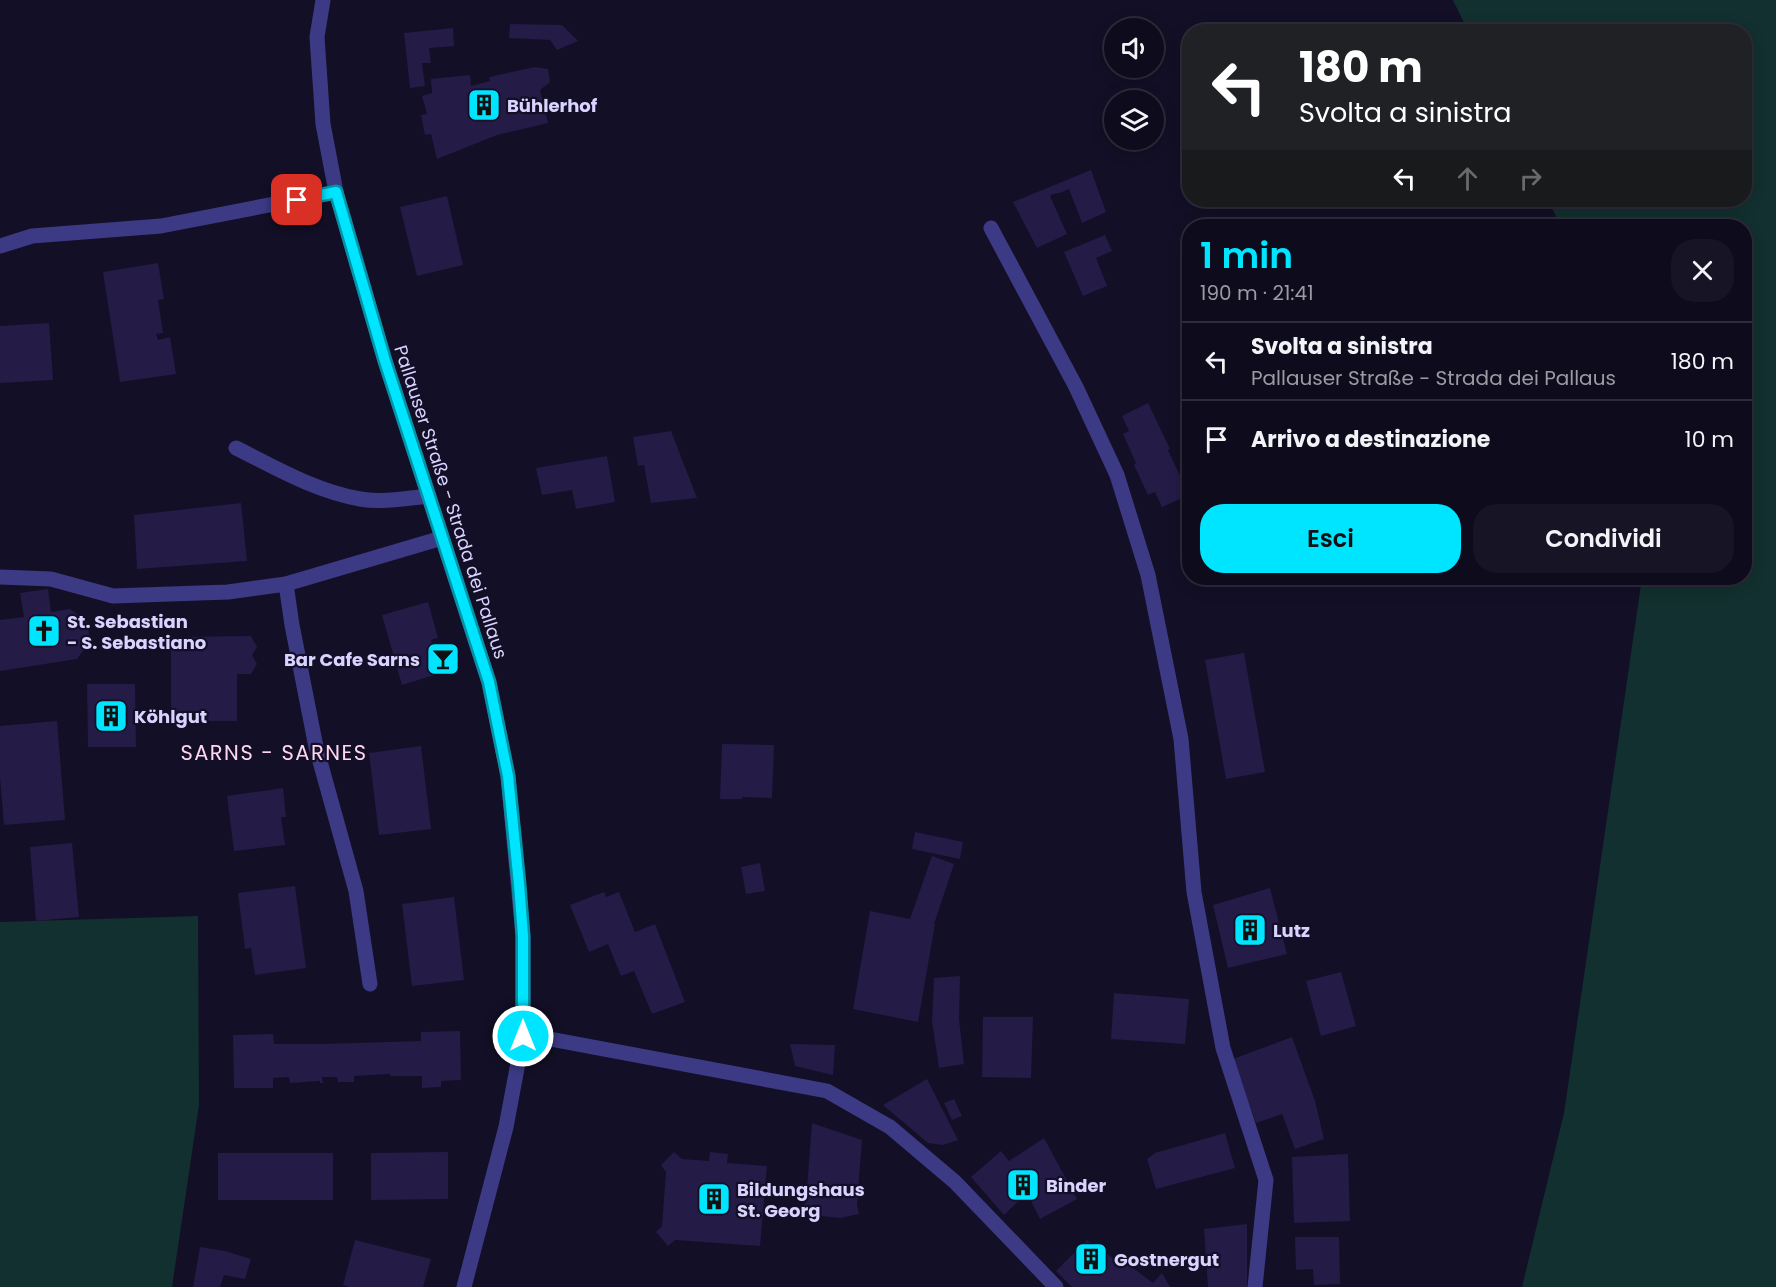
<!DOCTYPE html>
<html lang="it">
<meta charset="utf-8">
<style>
:root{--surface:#0e0b1c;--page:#171425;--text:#f1f3f6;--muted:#9b9ba3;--line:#2e2b3b;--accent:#00e5ff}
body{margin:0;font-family:Poppins,sans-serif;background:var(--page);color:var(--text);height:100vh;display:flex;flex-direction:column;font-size:22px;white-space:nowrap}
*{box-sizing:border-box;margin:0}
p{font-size:20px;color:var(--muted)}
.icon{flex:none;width:33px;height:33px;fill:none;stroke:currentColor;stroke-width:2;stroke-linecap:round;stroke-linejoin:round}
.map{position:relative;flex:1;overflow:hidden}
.side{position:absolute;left:1182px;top:219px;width:570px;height:366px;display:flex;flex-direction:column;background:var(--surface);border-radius:24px;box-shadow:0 3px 15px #0003,0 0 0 2px var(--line)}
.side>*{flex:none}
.guide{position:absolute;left:1182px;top:24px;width:570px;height:183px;border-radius:24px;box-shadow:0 3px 15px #0003,0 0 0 2px var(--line);background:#202124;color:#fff;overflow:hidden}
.fabs{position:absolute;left:1104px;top:18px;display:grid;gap:12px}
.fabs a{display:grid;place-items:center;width:60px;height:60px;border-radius:50%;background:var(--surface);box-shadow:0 3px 15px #0003,0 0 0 2px var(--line);font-size:30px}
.pin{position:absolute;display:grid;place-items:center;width:51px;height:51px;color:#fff;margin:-26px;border-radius:12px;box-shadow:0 3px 9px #0006}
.me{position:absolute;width:66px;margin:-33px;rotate:0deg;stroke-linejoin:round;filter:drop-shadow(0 0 4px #0008)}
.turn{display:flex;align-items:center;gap:21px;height:126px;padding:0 18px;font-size:27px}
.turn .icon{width:78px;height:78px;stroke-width:2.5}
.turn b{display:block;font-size:42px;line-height:51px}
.lanes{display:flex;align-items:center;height:57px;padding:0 18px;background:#0003;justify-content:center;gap:30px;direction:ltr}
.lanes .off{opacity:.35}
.round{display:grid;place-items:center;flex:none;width:63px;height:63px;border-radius:24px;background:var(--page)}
.overview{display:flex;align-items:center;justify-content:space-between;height:102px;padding:0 18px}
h1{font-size:36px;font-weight:600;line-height:45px;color:var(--accent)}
.primary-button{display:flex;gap:12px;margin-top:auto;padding:12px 18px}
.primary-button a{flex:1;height:69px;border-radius:24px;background:var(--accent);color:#111;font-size:24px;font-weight:600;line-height:69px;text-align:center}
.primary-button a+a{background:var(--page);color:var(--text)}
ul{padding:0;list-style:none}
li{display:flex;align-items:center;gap:18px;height:78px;padding:0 18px;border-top:2px solid var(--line)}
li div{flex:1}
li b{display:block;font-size:22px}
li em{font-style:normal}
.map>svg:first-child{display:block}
</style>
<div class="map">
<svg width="1776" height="1287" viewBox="0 0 1776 1287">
<rect width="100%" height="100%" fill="#130f26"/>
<!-- green -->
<g fill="#12302f">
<polygon points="1453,0 1776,0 1776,1287 1522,1287 1564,1113 1642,578 1744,578 1744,226 1561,226 1548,200 1744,200 1744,32 1468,31"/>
<polygon points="198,916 199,1105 172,1287 0,1287 0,922"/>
</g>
<!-- building -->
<g fill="#241b47">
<polygon points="510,24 562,25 578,41 557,50 550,40 509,38"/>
<polygon points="453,28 454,46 429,48 431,63 422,63 425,86 410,88 404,33"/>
<polygon points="535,67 548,69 550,82 540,90 548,123 497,135 437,159 431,134 425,135 421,115 427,114 422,96 432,93 431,79 470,75 471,86 490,81 489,77"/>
<polygon points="1091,170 1106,212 1082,223 1069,189 1060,193 1053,194 1050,196 1067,234 1037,248 1013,202"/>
<polygon points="447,196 463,265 417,276 400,207"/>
<polygon points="1105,235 1112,251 1096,258 1107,286 1083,296 1064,252"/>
<polygon points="158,263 164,299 158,300 163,333 156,334 158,340 170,337 176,374 120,382 103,272"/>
<polygon points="49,323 53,380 0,383 0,326"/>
<polygon points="1148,403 1170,449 1168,450 1189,495 1162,507 1155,492 1148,495 1134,465 1136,463 1123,434 1129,431 1122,416"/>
<polygon points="671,431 697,498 651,503 644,465 638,466 633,437"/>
<polygon points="607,456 615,502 576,509 572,490 542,495 536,468"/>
<polygon points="241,503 247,561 137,569 134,515"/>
<polygon points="48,589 51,612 70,609 87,621 90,641 77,659 0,671 0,620 24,617 20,593"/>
<polygon points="428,602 438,638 431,640 441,673 402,685 382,615"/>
<polygon points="251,636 257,647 252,655 257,664 251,674 237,674 237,721 205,721 205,718 171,719 171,637"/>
<polygon points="1244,653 1265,772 1226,779 1205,660"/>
<polygon points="87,684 135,684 136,747 88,747"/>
<polygon points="57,721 65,820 4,825 0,777 0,726"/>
<polygon points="722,744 774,745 772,798 742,797 742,799 720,799"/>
<polygon points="421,746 431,829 379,835 369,753"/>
<polygon points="283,788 286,817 281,817 285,845 234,851 227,796"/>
<polygon points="915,832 963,842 960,859 912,849"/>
<polygon points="72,843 79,917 36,921 30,847"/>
<polygon points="932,856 954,864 934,924 935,924 918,1022 853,1009 870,911 910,919"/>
<polygon points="760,863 765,891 746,894 741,867"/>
<polygon points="295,886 306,968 255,975 251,948 245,949 238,893"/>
<polygon points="1270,888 1287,954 1228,968 1213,905"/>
<polygon points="604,892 606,897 619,892 635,932 655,924 685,1002 652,1014 634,971 621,976 608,944 589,952 570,905"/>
<polygon points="454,897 464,980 412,986 402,904"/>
<polygon points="1341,972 1356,1026 1321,1036 1306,981"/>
<polygon points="960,976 959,1019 964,1064 939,1068 932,1021 934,978"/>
<polygon points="1114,993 1189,999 1185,1044 1111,1039"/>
<polygon points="983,1017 1033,1017 1031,1078 982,1077"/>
<polygon points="460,1031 461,1080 441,1081 441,1087 422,1088 422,1076 390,1076 390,1074 354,1076 354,1082 338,1082 337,1077 322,1077 323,1083 320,1083 320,1081 290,1083 289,1077 273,1078 273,1088 234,1088 233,1035 273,1034 274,1044 321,1044 421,1041 421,1032"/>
<polygon points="1292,1037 1315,1101 1324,1139 1295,1149 1282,1114 1256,1123 1233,1059"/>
<polygon points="790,1044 835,1045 833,1075 795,1066"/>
<polygon points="927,1079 958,1140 943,1145 928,1143 883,1105"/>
<polygon points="954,1099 962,1116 952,1120 944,1103"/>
<polygon points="812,1123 862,1140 857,1205 859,1214 840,1218 821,1216 803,1210 806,1201"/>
<polygon points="1225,1133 1235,1168 1156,1189 1147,1159 1155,1153"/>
<polygon points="1044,1138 1077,1199 1040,1219 1027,1193 1004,1215 971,1177 1001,1151 1009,1161"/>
<polygon points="448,1152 448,1199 371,1200 371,1153"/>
<polygon points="674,1152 682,1159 709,1161 710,1152 728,1154 727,1163 767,1166 760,1246 675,1240 668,1246 656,1232 662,1226 666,1172 661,1165"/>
<rect x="218" y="1153" width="115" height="47"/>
<polygon points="1348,1154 1350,1221 1294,1223 1292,1157"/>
<polygon points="1247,1224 1247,1287 1208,1287 1204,1229"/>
<polygon points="1295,1237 1339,1237 1340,1284 1314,1285 1313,1269 1296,1270"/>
<polygon points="355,1240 431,1259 423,1287 349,1287 343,1285"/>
<polygon points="1087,1240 1123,1265 1129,1265 1153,1283 1162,1273 1170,1287 1072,1287 1056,1271"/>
<polygon points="200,1247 225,1251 251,1259 245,1279 224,1275 220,1287 193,1287"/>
</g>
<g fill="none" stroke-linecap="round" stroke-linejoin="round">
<!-- minor -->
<g stroke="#3d3a85" stroke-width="15">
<polyline points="323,0 317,37 323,124 336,192 385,361 489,683 508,776 523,936 523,1036 506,1127 464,1287"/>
<polyline points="991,228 1076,387 1117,475 1148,575 1181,739 1194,892 1223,1048 1266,1180 1255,1287"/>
<polyline points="0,246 32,236 161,226 336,192"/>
<path d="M 236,448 C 276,468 315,491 360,499 C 382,503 407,498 429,496"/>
<polyline points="0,577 51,579 113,596 228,592 286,584 442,538"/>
<polyline points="286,584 292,625 316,747 356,891 370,984"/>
<polyline points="523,1036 550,1039 827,1091 890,1127 955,1182 1056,1287"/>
</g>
</g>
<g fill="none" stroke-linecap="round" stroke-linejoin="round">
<!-- route casing -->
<g stroke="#0095a6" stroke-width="15">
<polyline id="route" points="297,200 336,192 385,361 489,682 508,776 519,884 523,936 523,1036"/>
</g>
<!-- route -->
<use href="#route" stroke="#00e5ff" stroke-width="10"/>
</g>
<!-- icons -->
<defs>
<g id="building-square" transform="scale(1.725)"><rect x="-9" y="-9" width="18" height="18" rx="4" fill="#00e5ff" stroke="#130f26"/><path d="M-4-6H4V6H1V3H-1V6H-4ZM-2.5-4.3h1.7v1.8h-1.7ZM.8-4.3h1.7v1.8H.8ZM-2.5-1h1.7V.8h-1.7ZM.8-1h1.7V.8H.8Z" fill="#111"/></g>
<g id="church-square" transform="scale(1.725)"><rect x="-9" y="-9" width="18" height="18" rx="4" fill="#00e5ff" stroke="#130f26"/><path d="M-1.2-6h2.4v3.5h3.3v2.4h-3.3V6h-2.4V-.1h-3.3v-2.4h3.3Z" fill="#111"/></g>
<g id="bar-square" transform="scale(1.725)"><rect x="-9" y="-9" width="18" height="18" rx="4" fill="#00e5ff" stroke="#130f26"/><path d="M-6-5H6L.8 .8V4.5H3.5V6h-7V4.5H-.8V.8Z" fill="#111"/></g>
</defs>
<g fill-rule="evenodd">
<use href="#building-square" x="484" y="105"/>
<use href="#church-square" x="44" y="631"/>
<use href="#bar-square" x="443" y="659"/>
<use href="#building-square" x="111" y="716"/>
<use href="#building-square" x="1250" y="930"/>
<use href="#building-square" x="1023" y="1185"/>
<use href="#building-square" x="714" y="1199"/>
<use href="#building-square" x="1091" y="1259"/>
</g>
<g text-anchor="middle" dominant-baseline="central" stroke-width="4.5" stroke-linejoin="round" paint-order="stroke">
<!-- poi labels -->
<g font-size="18" font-weight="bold" fill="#d9d4ff" stroke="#130f26" text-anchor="start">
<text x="507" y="105">Bühlerhof</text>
<text x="67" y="621">St. Sebastian<tspan x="67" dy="21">- S. Sebastiano</tspan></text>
<text x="420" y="659" text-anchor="end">Bar Cafe Sarns</text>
<text x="134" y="716">Köhlgut</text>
<text x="1273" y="930">Lutz</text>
<text x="1046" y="1185">Binder</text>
<text x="737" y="1189">Bildungshaus<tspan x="737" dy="21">St. Georg</tspan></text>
<text x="1114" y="1259">Gostnergut</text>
</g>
<!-- street labels -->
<g font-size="18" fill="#d9d4ff" stroke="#130f26">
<text transform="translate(451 502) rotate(72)">Pallauser Straße - Strada dei Pallaus</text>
</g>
<!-- quarter labels -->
<g font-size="21" letter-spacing="1.5" fill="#ffd6f0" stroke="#130f26">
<text x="274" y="752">SARNS - SARNES</text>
</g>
</g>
</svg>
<div class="fabs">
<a><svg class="icon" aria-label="sound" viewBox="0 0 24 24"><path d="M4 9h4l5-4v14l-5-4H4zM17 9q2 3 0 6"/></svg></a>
<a><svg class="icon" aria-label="layers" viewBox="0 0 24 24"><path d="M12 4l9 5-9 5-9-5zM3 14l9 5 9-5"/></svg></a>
</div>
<div class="pin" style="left:297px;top:200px;background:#d93025"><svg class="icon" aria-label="arrive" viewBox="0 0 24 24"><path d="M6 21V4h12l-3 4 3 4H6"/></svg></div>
<svg class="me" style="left:523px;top:1036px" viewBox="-20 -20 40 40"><circle r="17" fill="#00e5ff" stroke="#fff" stroke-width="3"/><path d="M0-11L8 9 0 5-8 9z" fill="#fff"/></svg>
<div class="guide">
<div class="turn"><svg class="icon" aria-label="left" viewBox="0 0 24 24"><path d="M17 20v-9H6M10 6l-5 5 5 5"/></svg><div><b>180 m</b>Svolta a sinistra</div></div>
<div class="lanes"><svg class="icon" aria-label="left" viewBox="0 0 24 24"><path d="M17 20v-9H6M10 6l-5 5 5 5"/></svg><svg class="icon off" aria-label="ahead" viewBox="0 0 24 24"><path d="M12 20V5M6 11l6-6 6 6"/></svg><svg class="icon off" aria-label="right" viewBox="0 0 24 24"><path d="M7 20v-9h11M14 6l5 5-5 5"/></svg></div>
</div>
<section class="side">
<div class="overview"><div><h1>1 min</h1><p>190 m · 21:41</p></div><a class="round"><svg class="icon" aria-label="close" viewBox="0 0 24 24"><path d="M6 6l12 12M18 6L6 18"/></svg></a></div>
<ul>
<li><svg class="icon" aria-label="left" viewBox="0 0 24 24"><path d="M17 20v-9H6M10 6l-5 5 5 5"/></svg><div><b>Svolta a sinistra</b><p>Pallauser Straße - Strada dei Pallaus</p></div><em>180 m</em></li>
<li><svg class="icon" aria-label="arrive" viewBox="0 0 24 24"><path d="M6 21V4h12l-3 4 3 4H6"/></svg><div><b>Arrivo a destinazione</b></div><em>10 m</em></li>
</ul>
<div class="primary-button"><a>Esci</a><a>Condividi</a></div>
</section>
</div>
